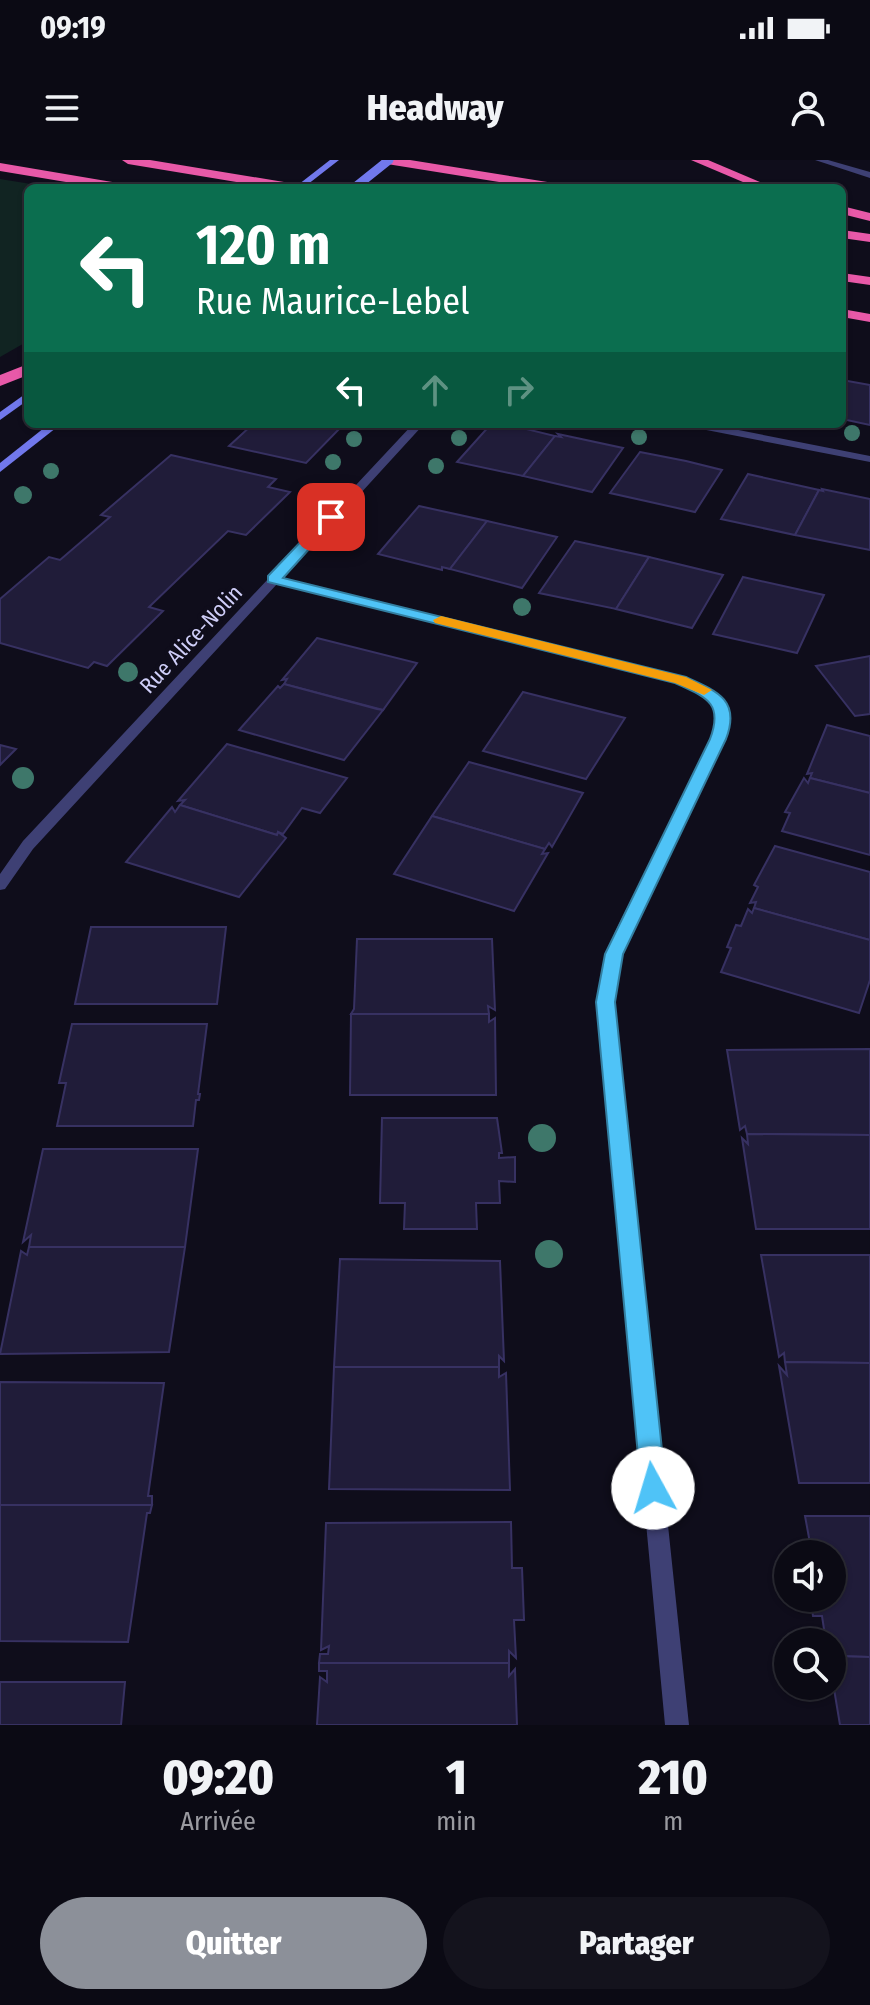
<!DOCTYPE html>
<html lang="fr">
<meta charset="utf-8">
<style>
:root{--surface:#0b0a14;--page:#14131d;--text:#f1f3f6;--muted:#9a9aa0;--line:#2b2b34;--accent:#8c9099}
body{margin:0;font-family:"Fira Sans Condensed",sans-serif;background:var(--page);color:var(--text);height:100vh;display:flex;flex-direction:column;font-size:30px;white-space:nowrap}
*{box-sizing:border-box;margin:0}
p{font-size:26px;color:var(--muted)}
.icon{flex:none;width:44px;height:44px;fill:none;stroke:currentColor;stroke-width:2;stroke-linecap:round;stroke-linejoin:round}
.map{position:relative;height:1565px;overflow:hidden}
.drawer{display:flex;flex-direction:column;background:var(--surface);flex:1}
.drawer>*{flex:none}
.top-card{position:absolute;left:24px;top:24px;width:822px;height:244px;border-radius:12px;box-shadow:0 2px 6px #0004,0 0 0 2px var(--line);background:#0b6e4f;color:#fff;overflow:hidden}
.controls{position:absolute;left:774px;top:1380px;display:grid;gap:16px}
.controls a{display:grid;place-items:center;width:72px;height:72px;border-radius:50%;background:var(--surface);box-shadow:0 2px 6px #0004,0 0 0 2px var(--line);font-size:40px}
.pin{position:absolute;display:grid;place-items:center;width:68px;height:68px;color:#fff;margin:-34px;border-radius:16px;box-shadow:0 4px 12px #0006}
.me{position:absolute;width:88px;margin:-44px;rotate:354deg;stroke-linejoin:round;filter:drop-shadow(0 0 6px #0008)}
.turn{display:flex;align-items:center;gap:28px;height:168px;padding:0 40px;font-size:36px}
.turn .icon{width:104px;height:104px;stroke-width:2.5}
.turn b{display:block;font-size:56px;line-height:68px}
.lanes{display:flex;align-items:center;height:76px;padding:0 40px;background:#0003;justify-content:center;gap:40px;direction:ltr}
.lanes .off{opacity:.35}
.eta{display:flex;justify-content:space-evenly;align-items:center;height:136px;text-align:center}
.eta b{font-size:48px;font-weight:800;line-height:56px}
.primary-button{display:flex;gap:16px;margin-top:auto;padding:16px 40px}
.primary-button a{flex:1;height:92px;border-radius:48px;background:var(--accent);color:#fff;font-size:32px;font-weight:800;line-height:92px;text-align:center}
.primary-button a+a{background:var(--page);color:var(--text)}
.status{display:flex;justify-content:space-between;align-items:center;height:56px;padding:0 40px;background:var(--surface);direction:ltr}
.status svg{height:22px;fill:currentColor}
header{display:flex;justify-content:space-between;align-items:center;height:104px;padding:0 40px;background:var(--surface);font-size:36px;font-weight:800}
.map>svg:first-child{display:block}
</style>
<div class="status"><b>09:19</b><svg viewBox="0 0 49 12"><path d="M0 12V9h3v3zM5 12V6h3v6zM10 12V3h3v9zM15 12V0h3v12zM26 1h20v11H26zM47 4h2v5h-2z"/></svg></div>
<header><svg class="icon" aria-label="menu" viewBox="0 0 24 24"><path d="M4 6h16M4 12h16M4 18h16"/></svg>Headway<svg class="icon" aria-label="person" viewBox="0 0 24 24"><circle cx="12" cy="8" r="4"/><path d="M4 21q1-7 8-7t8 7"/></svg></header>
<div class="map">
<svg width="870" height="1565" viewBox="0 0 870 1565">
<rect width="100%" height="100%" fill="#0f0d1b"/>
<!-- green -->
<polygon fill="#112422" points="0,19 56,28 28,28 28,181 0,197"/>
<!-- building -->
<g fill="#201c39" stroke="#373162" stroke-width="2">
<polygon points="842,220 870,225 870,265 842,259"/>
<polygon points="253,264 344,264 306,303 229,286"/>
<polygon points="491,264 506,264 555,276 523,316 457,302"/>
<polygon points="558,274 623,288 592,332 523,316 555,276 561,277"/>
<polygon points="640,292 686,301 722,310 695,352 610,333"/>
<polygon points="171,295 276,319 268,327 290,332 246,375 228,371 149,447 163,451 107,506 94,502 88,508 0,483 0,439 49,397 60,400 110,357 101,355"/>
<polygon points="748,314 819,330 795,375 721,359"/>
<polygon points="822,329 870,339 870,390 795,375 819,330 823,331"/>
<polygon points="419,346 487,361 450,409 442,407 442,410 378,394"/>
<polygon points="487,361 557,377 522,428 450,409"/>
<polygon points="575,381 649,397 616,449 539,433"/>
<polygon points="649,397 723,415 692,468 616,449"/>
<polygon points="743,417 824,435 797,493 713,474"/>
<polygon points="317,478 417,503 383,550 284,524 287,519 282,520"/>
<polygon points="870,496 870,554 855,556 816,506"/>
<polygon points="284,524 377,549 383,550 344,600 239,570 278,526 280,528"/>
<polygon points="523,532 625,558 586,619 483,591"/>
<polygon points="827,565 870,576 870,633 810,618 812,613 807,614"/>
<polygon points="227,584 347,618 320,653 302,648 283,674 278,672 277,675 180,645 185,640 178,641"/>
<polygon points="0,585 16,589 0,605"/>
<polygon points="469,602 583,633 552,687 549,683 545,689 432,656"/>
<polygon points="804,618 808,623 810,618 870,633 870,695 782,671 790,653 785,652"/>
<polygon points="180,645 277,675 278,672 286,678 239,737 126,702 172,647 175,652"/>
<polygon points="432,656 545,689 542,694 548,693 514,751 394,714"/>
<polygon points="775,686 870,712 870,780 754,748 756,742 750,743 758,727 754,725"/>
<polygon points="754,748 870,780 870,820 859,853 721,812 731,788 727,787 736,765 741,766 748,749 752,753"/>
<polygon points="91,767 226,767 217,844 75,844"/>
<polygon points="357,779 492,779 495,850 488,846 489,854 351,854 354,849"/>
<polygon points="351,854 489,854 489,862 495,858 496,935 350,935"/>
<polygon points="72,864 207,864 198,934 200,934 199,940 196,940 193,966 57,966 66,923 59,923"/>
<polygon points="870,889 870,975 747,974 745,966 740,970 727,890"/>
<polygon points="382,958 497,958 502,993 499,993 499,998 515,997 515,1022 499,1021 500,1043 476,1043 477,1069 404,1069 405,1043 380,1043"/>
<polygon points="747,974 870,975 870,1069 756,1069 742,978 748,984"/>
<polygon points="43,989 198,989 185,1087 29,1087 31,1075 23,1082"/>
<polygon points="29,1087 185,1087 169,1192 0,1194 21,1091 27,1095"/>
<polygon points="761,1095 870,1095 870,1203 785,1202 784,1193 779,1197"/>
<polygon points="340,1099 500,1101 504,1201 499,1196 499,1207 334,1207"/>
<polygon points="785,1202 870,1203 870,1323 799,1323 779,1206 787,1215"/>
<polygon points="334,1207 499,1207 499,1217 506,1213 510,1330 329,1329"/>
<polygon points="0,1222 164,1223 148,1336 152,1336 152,1345 0,1345"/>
<polygon points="0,1345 152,1345 150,1353 147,1353 128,1482 0,1481"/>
<polygon points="805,1356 870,1356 870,1497 835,1496 832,1482 826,1482 822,1456 813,1456 810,1438 832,1438 832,1394 812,1394"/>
<polygon points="511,1362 512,1408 522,1408 524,1460 514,1460 516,1498 509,1491 509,1503 319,1503 320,1494 328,1494 329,1486 321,1490 326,1363"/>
<polygon points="835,1496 870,1497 870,1565 840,1565 832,1517 832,1504 837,1509"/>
<polygon points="319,1503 509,1503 509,1516 515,1509 517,1565 317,1565 320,1517 327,1522 327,1511 319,1511"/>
<polygon points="0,1522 125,1522 121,1565 0,1565"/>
</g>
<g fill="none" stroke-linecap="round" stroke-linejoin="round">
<!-- street -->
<g fill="#3e4074" fill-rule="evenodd">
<polygon points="815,0 828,0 870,12 870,18"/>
<path d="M 413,264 L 424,264 L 283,418 L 685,517 C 718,529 736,541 725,579 L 631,772 L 622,794 L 613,842 L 689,1565 L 665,1565 L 597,842 L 606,794 L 615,772 L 711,579 C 722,543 707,534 675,523 L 277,424 L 33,689 L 5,729 L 0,730 L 0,714 L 23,681 Z"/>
<polygon points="686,264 708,264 870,296 870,302 691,267"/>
</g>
<!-- secondary -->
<g fill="#7178ec" fill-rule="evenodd">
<polygon points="330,0 339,0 303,28 294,28"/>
<polygon points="28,232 28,240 0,260 0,252"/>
<polygon points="49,264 61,264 0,312 0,303"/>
</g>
<!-- highway -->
<g fill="#e859a8" fill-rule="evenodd">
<polygon points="122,0 150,0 296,24 302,28 273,28 128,4"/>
<polygon points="381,0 410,0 560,24 566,28 537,28 387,4"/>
<polygon points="691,0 708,0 774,28 757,28"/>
<polygon points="0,3 124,24 130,28 102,28 0,11"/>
<polygon points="842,46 870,53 870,61 842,54"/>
<polygon points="842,70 870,74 870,82 842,78"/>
<polygon points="842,113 870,117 870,125 842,121"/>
<polygon points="842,149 870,154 870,162 842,157"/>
<polygon points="28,204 28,215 0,226 0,215"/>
</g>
<!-- secondary-bridge -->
<polyline stroke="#7178ec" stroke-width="9" points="354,28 389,0"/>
</g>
<!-- trees -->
<g fill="#3e776a">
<circle cx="852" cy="273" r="8"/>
<circle cx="639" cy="277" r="8"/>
<circle cx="459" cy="278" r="8"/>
<circle cx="354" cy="279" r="8"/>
<circle cx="333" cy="302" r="8"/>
<circle cx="436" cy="306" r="8"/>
<circle cx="51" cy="311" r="8"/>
<circle cx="23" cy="335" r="9"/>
<circle cx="522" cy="447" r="9"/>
<circle cx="128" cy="512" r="10"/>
<circle cx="23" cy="618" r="11"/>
<circle cx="542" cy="978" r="14"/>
<circle cx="549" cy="1094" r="14"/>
</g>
<!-- route -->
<path fill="#4fc3f7" stroke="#337fa1" stroke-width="2" d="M 327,354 L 338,357 L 283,418 L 686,517 C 717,531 741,540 726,579 L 623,794 L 615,842 L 666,1328 L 662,1336 L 653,1340 L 645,1336 L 641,1328 L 596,842 L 605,794 L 710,579 C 724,542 705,537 675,523 L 268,422 L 268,416 Z"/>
<!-- slow -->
<polygon fill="#f59e0b" points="441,456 686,517 712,530 704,535 675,523 435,463 433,460"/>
<g text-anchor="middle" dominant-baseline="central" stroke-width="8" stroke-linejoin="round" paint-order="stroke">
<!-- street labels -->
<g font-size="22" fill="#cfcef8" stroke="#0f0d1b">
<text transform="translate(191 479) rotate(-47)">Rue Alice-Nolin</text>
</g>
</g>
</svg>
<div class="controls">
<a><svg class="icon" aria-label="sound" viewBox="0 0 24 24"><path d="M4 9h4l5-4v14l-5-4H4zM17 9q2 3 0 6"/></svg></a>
<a><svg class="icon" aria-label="search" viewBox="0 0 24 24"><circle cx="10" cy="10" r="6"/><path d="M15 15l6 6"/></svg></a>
</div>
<div class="pin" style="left:331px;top:357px;background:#d93025"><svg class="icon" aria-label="arrive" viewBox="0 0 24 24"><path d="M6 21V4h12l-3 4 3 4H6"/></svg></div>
<svg class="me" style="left:653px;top:1328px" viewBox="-20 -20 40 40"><circle r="19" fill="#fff"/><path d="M0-13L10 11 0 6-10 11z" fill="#4fc3f7"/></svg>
<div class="top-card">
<div class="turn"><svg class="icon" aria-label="left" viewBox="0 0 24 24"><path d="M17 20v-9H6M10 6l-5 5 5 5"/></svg><div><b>120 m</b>Rue Maurice-Lebel</div></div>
<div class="lanes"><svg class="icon" aria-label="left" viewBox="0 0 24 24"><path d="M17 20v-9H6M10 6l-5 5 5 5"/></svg><svg class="icon off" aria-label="ahead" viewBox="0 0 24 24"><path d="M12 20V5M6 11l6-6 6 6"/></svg><svg class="icon off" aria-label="right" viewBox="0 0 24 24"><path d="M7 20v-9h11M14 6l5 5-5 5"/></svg></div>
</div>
</div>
<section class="drawer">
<div class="eta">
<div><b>09:20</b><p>Arrivée</p></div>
<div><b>1</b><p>min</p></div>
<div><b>210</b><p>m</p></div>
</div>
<div class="primary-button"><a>Quitter</a><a>Partager</a></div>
</section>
